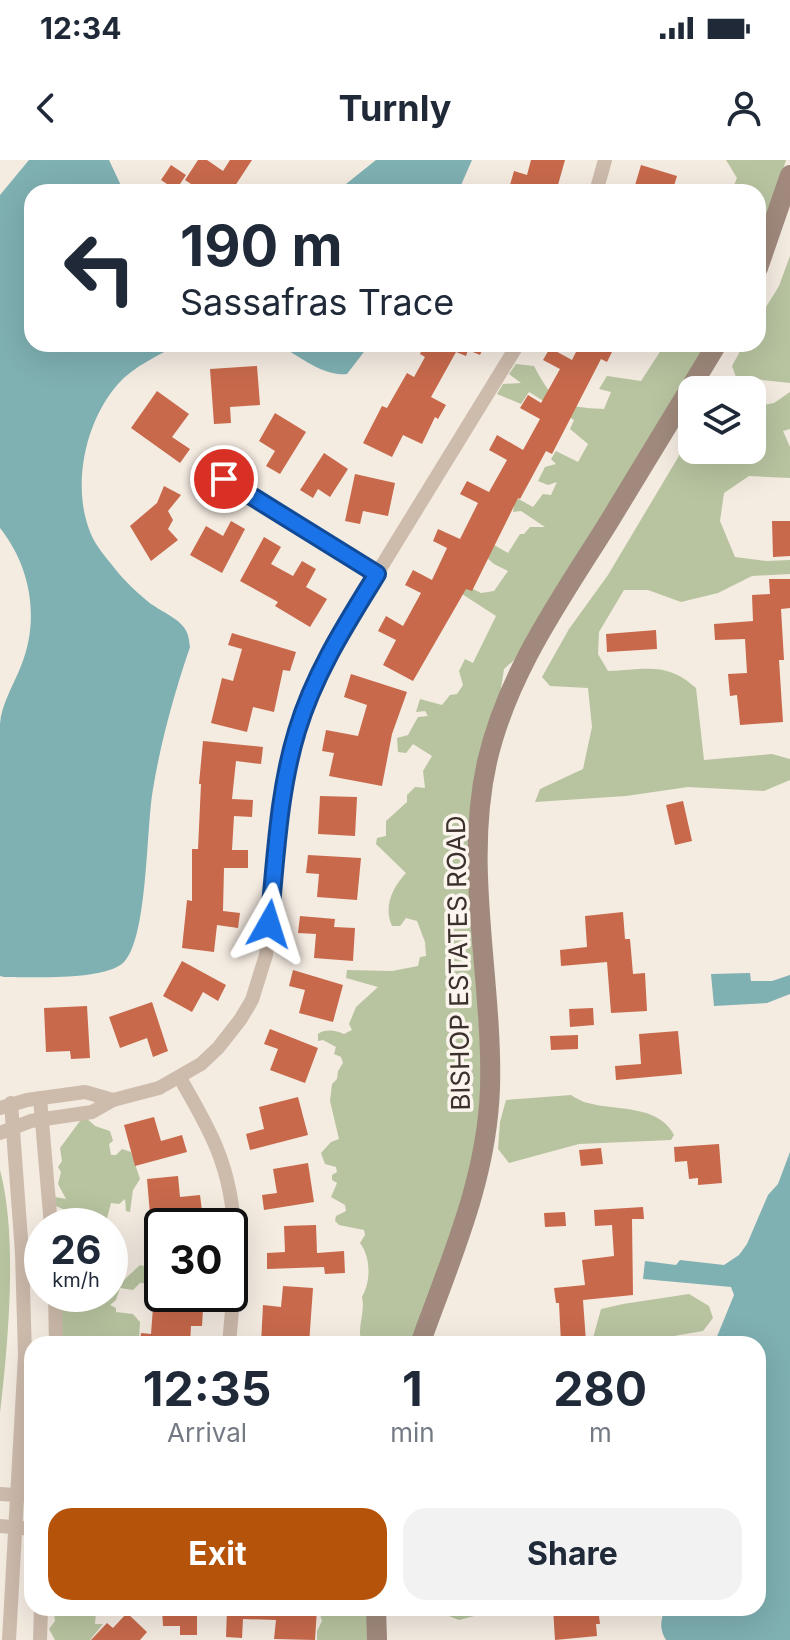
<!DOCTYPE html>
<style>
:root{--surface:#fff;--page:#f2f2f3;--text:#1f2937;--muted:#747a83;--accent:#b45309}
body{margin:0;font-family:Inter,sans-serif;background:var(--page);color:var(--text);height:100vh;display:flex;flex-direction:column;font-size:30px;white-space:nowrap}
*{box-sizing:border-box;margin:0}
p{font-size:26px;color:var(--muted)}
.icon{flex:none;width:44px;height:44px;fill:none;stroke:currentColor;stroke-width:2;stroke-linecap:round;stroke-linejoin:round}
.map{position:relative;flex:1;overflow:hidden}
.side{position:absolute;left:24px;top:1176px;width:742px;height:280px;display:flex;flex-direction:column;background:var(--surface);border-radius:24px;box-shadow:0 8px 32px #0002}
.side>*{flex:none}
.top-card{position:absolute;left:24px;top:24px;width:742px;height:168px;border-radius:24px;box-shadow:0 8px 32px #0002;background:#fff;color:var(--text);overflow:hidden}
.controls{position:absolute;left:678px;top:216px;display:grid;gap:16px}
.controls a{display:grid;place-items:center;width:88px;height:88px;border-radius:16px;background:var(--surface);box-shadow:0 8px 32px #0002;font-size:40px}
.speed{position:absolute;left:24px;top:1048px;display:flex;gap:16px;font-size:40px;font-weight:700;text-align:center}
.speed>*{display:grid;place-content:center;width:104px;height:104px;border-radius:50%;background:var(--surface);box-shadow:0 8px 32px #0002;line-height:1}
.speed small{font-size:20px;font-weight:400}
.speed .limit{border:4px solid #111;border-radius:12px;background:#fff;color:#111}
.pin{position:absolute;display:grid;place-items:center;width:68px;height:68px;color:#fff;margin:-34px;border:4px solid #fff;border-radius:50%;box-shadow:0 2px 8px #0007}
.me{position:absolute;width:88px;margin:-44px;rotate:6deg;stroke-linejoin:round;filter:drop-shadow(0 0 6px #0008)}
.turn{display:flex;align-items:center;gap:28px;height:168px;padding:0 24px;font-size:36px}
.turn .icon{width:104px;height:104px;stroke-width:2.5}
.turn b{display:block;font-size:56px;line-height:68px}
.eta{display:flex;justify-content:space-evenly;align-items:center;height:136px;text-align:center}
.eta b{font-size:48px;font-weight:700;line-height:56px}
.action{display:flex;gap:16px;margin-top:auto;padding:16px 24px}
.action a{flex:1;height:92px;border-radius:24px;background:var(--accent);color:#fff;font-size:32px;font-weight:700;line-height:92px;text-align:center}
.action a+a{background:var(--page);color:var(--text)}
.status{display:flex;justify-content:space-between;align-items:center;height:56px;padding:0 40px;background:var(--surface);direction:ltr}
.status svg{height:22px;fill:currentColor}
header{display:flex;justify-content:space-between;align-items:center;height:104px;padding:0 24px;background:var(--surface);font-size:36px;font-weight:700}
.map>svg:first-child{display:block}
</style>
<div class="status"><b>12:34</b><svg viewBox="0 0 49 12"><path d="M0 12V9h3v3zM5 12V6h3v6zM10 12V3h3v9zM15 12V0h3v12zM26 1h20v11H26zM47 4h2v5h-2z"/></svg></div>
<header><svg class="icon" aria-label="back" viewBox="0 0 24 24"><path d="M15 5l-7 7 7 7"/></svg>Turnly<svg class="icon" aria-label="person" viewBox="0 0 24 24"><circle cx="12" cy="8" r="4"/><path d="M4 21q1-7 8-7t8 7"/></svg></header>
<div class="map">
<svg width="790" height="1480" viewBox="0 0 790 1480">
<rect width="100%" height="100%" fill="#f4ebe1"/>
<!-- green -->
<g fill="#b8c4a0">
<polygon points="726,0 786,0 758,90 758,32 731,32 737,18"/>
<polygon points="790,96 790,223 736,217 732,206 744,184 758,184 758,160 779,126"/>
<path d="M 665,184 L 710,184 L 514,500 L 504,509 L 500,535 L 477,602 L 482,943 L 470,1018 L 412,1184 L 363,1184 C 355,1169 366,1154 362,1137 C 371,1122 371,1097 360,1083 L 365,1075 L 364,1070 L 339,1065 L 335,1061 L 336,1056 L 346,1051 L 345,1045 L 331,1037 L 337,1023 L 332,1020 L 332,1015 L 337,1012 L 336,1007 L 325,1004 L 321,993 L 331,982 L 339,979 L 330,941 L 332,924 L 337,919 L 338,911 L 343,903 L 341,897 L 334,894 L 336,887 L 323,880 L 318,881 L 318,874 C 325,869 335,870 344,874 L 352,870 L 349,864 L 356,847 L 378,827 L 346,818 L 347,810 L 392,811 L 418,806 L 420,797 L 426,796 L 425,782 L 417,761 L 406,758 L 400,766 L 392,766 C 383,746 393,727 406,713 L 376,684 L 377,678 L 386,676 L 386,661 L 407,642 L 407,635 L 415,627 L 425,628 L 423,611 L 432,596 L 413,584 L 406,593 L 398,592 L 397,578 L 408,575 L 418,557 L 428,556 L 425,551 L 416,552 L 420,539 L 442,545 L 450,535 L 457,534 L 463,525 L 459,511 L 465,499 L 473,503 L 496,456 L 459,432 L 469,427 L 481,433 L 494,431 L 508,411 L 494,404 L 469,382 L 482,378 L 508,393 L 520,374 L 524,374 L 530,367 L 545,367 L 521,351 L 513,352 L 514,346 L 509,341 L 513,336 L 533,347 L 543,334 L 551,335 L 557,322 L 548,325 L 538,321 L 545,307 L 556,304 L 551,299 L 556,291 L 578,302 L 588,284 L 570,269 L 574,260 L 529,232 L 521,244 L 497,234 L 503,224 L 521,223 L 509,214 L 516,204 L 534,206 C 554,244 562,247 604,249 L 611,232 L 599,229 L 607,216 L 641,221 Z"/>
<path d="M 790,232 L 790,269 L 783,271 L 790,287 L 790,318 L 749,316 L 724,333 L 720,361 L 735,397 L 767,401 L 790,400 L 790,414 L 752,416 L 718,433 L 681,442 L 648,430 L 624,430 L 599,472 L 598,494 L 608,511 C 645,510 666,501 696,528 L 704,600 L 772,594 L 790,599 L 790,620 L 764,631 L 688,627 L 626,636 L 535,642 L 540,629 L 583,609 L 592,567 L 588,528 L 550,526 L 542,517 L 569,469 L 608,415 L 692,274 L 692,290 L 752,290 L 752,247 L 774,243 Z"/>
<path d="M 571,935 C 576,938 582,942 588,943 C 616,951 658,944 674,975 L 671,980 L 579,984 L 509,1003 L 498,989 L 500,962 L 506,940 Z"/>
<polygon points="86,958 95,966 110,971 113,981 109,984 111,995 116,995 122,989 131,992 140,1019 133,1030 130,1052 126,1051 125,1039 119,1044 111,1043 105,1066 62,1066 65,1050 56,1046 55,1037 66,1039 58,1024 61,1012 58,1007 62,1001 60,988 80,961"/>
<path d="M 0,1010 C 18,1078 8,1183 0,1253 Z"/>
<polygon points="110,1075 115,1082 112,1089 115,1114 124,1120 140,1105 156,1109 159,1117 155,1124 140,1123 133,1130 120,1128 116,1140 110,1145 116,1148 116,1152 133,1154 140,1162 139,1178 135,1184 67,1184 67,1180 61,1174 62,1137 68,1139 71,1134 110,1134"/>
<polygon points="689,1134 709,1146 713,1158 703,1171 651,1180 643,1184 598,1184 593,1178 601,1149 623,1144"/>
<polygon points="49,1448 100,1448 96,1453 95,1464 103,1464 90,1480 55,1480 49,1469 55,1461 54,1452"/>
<polygon points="318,1448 370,1448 371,1480 317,1480 317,1471 322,1461"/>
<polygon points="429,1448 504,1448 459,1460"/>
</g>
<!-- water -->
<g fill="#7fb0b2">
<path d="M 29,0 L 109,0 L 124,32 L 32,32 L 32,184 L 180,184 C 159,195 134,206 118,224 C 86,260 72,323 89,369 C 93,382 103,394 112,405 C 121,417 134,430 146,440 C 157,450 178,457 185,469 C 189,475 189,481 190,487 C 174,534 161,581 153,629 C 146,668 148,777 124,802 C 105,821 30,817 4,817 L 0,816 C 0,732 0,647 0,564 C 1,545 14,524 21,506 C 40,459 31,407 0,368 L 0,35 Z"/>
<polygon points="376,0 472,0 458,32 336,32"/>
<path d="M 276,184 L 370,184 L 347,214 C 322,217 298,194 276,184 Z"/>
<polygon points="750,813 751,821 772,821 790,815 790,834 767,843 714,846 711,814"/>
<path d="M 790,992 L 790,1480 L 666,1480 C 659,1469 661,1461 664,1450 L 661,1448 L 758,1448 L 758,1184 L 714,1184 L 734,1135 L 731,1127 L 643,1119 L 645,1101 L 676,1105 L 680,1100 L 724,1105 L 739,1095 L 747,1084 L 768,1035 L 778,1024 Z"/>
</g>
<!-- building -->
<g fill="#c8694b">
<polygon points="198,0 207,0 223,11 230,0 252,0 231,32 203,32 185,20"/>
<polygon points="531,0 565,0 556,32 508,32 514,11 527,15"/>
<polygon points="171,5 186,15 176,30 161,20"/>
<polygon points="641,5 677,16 673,29 669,28 668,32 633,32"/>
<polygon points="424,184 485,184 480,195 468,190 466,196 456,192 431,237 446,245 438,259 435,257 422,284 403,275 392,297 363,283 382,246 387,248 407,213 414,217 425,197 420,194"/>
<polygon points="580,184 616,184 607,202 601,199 552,294 546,291 520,339 518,338 472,431 466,429 413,521 383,505 396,480 378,471 386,456 403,466 421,433 405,425 413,410 432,420 447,388 433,381 438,369 460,379 478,343 460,334 467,321 489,332 507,300 489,290 497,275 523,290 540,259 520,248 528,235 541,243 560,209 543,200 550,188 572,200"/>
<polygon points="257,206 260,245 230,247 231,263 214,264 210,209"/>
<polygon points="157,231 189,254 172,277 190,289 180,303 131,268"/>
<polygon points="275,253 306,272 280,314 266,306 275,291 259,281"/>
<polygon points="324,293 348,309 330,337 318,329 313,338 300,330"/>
<polygon points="355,314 395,323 388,356 363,351 360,364 345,361"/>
<polygon points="164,326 181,335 168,351 173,360 168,369 178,380 151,401 130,366 157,343"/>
<polygon points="231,361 245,369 222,413 190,395 206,366 223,376"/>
<polygon points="772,361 790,361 790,396 773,397"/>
<polygon points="264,377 281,387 271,404 293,416 302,401 316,409 306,427 327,439 310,467 275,446 278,442 240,421"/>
<polygon points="769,419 790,419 790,448 781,449 784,500 779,500 783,562 740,565 737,535 730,536 728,514 747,513 745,479 715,480 714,464 753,461 752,435 770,434"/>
<polygon points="656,470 657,489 607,492 606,474"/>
<polygon points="232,473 296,492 290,511 283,510 274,552 253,547 247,572 211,563 222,518 233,521 242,489 228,485"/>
<polygon points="351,514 407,532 392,574 382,626 329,616 334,593 322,591 326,570 358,576 367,545 344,537"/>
<polygon points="203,581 263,587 261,604 236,601 232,639 253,640 252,657 234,656 232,690 248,690 248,708 224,708 223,751 240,753 238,768 217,765 214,792 182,788 187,740 192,741 192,689 198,689 201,624 199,624"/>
<polygon points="320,636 357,637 355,676 318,674"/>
<polygon points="683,641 692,681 675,685 666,645"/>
<polygon points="308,695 361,698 357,740 317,737 319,714 306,713"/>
<polygon points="623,752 625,779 630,779 633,814 645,813 647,851 611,853 607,802 561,806 560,790 587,787 585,756"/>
<polygon points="300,756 335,759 334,767 355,768 353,801 314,798 316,774 298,773"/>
<polygon points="182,801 226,825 218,841 203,832 192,852 163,836"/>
<polygon points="293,810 343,825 333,862 299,853 305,830 289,826"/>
<polygon points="152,842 168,891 153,897 147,878 120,888 109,857"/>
<polygon points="87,846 90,898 71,899 70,891 46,892 44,848"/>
<polygon points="593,848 594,865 570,867 569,849"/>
<polygon points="270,869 318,888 305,923 270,910 278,889 264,884"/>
<polygon points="678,871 682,914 616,920 615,906 641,904 639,874"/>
<polygon points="578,875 578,889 551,890 550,876"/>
<polygon points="298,937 308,975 250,990 246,974 264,969 259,947"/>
<polygon points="154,957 161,981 182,975 187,992 135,1006 124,965"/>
<polygon points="719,984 722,1023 698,1025 698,1018 689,1019 687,1001 675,1002 674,987"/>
<polygon points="601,988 603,1004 581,1006 579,990"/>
<polygon points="308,1003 314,1042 264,1050 262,1035 277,1033 273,1009"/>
<polygon points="178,1016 180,1037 200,1035 202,1051 197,1051 199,1066 151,1066 147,1019"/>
<polygon points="643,1047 644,1059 632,1059 633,1135 583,1140 586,1182 561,1183 559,1143 556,1143 554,1128 585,1125 582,1100 614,1096 612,1065 595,1066 594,1050"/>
<polygon points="565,1052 566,1066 545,1067 544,1053"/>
<polygon points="316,1065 317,1093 344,1091 345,1113 325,1114 324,1107 267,1109 267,1093 285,1092 284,1066"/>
<polygon points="283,1126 313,1128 309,1184 261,1184 263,1145 281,1147"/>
<polygon points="154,1134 190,1134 189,1148 203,1149 202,1166 191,1166 190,1184 140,1184 141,1173 151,1174"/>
<polygon points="162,1448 197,1448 197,1475 180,1475 180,1466 163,1466"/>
<polygon points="227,1448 317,1449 315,1480 274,1479 276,1460 243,1459 242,1478 226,1477"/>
<polygon points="553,1448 598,1448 600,1464 596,1464 597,1476 555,1480"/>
<polygon points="127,1453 147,1472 140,1480 91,1480 107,1463 113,1468"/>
</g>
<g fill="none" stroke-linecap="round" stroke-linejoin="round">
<!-- street -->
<g stroke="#cdbbac" stroke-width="14">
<polyline points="596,32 605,0"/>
<polyline points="224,319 377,414"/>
<path d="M 180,918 C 193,941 207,964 217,989 C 243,1053 235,1118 229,1184"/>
<polyline points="40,938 51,1066"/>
<polyline points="0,948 27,940 85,932 113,940"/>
<polyline points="0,973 31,961 92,952 113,940 159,928 201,904 218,888 240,860 252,840 266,795 282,640 297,571 309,537 340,474 518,184"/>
<polyline points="55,1134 56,1184"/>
<polyline points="0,1334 32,1336"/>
<polyline points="0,1366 32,1369"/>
<polyline points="9,1480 25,1195 22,1093 11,943"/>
<polyline points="40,1480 41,1448"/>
</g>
<!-- secondary -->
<g stroke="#a18a7d" stroke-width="20">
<polyline points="758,108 790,15"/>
<path d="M 420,1184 C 450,1100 487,1020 490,928 C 493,820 463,709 487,602 C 507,514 560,440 607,365 C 644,305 680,244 717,184"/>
<polyline points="376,1448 377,1480"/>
</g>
</g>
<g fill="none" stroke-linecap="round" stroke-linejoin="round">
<!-- route casing -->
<g stroke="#114b97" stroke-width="20">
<path id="route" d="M 224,319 L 377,414 C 346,464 314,514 297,571 C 278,633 276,700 269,764"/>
</g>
<!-- route -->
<use href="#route" stroke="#1a73e8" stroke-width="14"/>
</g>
<g text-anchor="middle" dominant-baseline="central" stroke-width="7" stroke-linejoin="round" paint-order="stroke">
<!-- street labels -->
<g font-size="26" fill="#3b302b" stroke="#fbf5ee">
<text transform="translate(458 803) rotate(-91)">BISHOP ESTATES ROAD</text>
</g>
</g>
</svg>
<div class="controls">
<a><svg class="icon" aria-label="layers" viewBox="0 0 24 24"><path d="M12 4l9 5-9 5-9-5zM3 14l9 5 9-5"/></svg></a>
</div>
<div class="speed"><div>26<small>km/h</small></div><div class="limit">30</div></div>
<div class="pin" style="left:224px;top:319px;background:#d93025"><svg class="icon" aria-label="arrive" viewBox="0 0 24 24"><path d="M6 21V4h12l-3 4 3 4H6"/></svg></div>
<svg class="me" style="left:269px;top:764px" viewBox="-20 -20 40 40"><path d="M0-17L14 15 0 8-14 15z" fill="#1a73e8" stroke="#fff" stroke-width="4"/></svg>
<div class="top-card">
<div class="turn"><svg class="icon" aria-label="left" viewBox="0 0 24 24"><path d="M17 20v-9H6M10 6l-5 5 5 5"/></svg><div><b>190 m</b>Sassafras Trace</div></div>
</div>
<section class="side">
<div class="eta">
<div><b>12:35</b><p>Arrival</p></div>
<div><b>1</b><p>min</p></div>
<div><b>280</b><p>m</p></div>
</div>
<div class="action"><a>Exit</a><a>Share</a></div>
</section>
</div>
